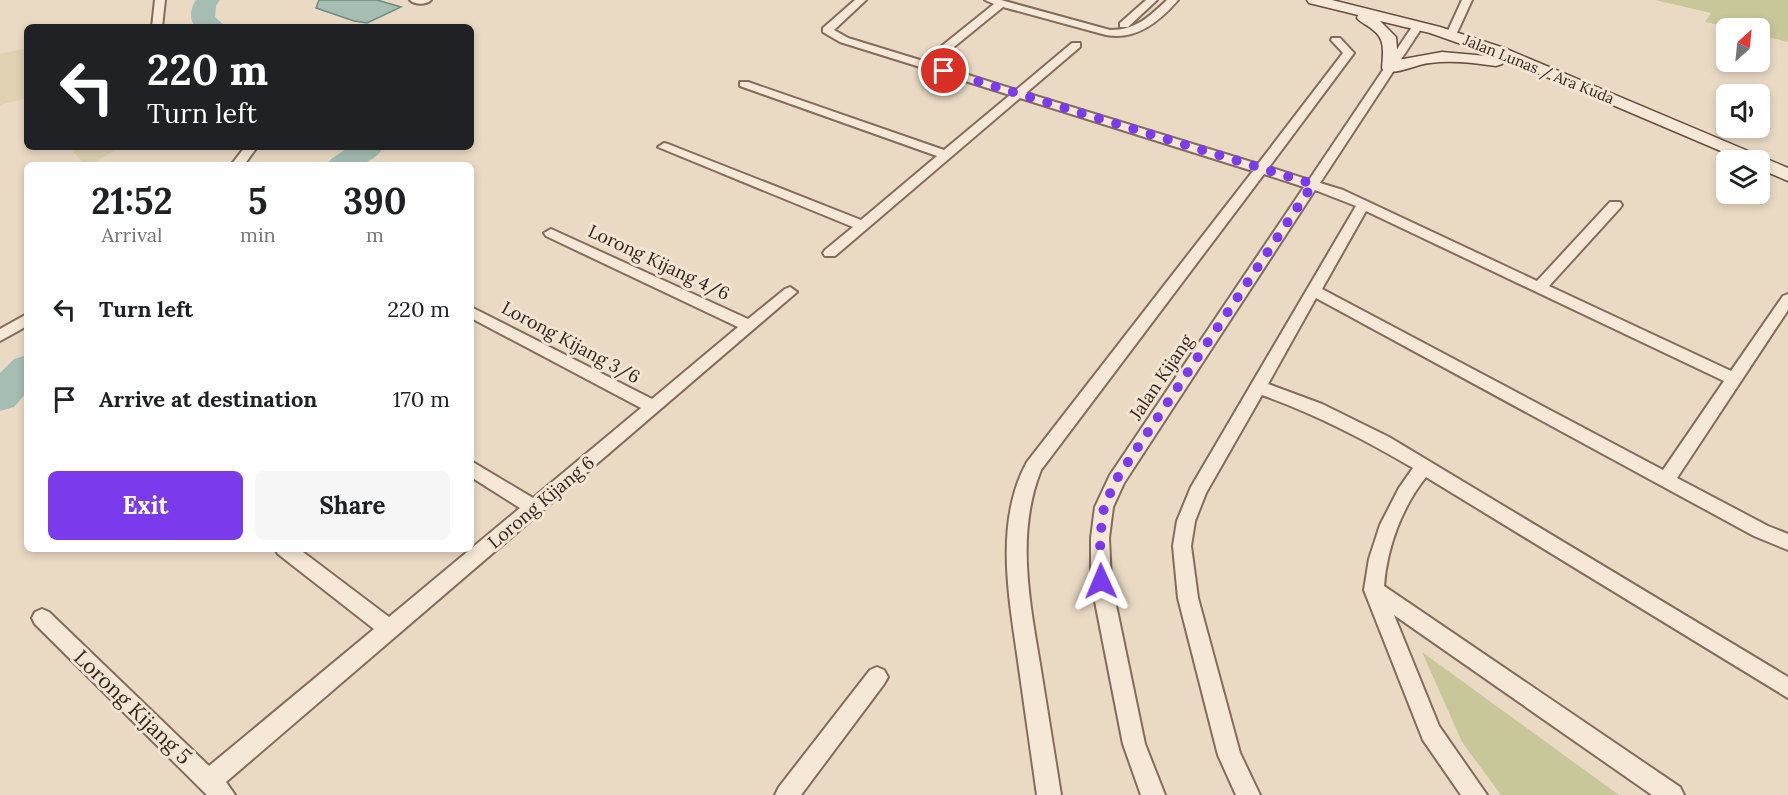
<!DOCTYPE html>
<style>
:root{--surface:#fff;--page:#f6f6f6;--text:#202124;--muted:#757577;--accent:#7c3aed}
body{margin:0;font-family:Lora,serif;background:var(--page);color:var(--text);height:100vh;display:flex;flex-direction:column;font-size:22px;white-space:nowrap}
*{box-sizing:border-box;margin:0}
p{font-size:20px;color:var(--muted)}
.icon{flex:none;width:33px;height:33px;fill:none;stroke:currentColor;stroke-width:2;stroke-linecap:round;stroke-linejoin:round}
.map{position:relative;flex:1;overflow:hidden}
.panel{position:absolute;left:24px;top:162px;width:450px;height:390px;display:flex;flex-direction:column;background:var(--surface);border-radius:9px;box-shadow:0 3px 9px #0003}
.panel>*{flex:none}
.guide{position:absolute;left:24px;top:24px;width:450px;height:126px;border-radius:9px;box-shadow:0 3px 9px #0003;background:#202124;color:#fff;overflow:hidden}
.needle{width:39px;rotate:27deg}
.tools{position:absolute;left:1716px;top:18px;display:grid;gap:12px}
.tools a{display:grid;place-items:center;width:54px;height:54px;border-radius:9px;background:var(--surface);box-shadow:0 3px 9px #0003;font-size:30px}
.pin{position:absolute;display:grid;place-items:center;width:51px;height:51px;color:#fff;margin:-26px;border:3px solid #fff;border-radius:50%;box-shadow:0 2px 6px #0007}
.me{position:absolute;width:66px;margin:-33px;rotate:359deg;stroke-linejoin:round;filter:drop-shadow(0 0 4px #0008)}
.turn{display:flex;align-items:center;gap:21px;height:126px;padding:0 24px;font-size:27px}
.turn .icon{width:78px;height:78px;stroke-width:2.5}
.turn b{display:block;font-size:42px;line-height:51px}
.eta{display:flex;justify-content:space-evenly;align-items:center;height:102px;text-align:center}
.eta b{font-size:36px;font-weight:700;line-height:42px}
.button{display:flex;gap:12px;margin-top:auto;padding:12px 24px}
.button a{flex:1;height:69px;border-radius:9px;background:var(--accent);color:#fff;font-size:24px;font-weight:700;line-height:69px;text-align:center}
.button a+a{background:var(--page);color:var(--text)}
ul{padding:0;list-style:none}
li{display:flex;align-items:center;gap:18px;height:90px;padding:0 24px}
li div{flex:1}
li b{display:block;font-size:22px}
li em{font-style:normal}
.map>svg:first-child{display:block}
</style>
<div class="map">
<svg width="1788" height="795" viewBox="0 0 1788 795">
<rect width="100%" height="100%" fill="#eadac4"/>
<!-- farmland -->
<g fill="#dfd2b2">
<polygon points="27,48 27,102 24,99 0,105 0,54"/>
<polygon points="69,147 120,147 90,165 85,165"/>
</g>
<!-- green -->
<g fill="#c7c799">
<polygon points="1655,0 1788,0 1788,42 1760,35 1760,28 1733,28 1705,22 1711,13"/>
<polygon points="1422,652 1619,795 1501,795 1462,742"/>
</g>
<!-- water -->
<polygon fill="#a5bdb3" stroke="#6d8b80" stroke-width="1.5" points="319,0 377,0 401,7 367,23 354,21 316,8"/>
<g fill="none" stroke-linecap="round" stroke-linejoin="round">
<!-- river -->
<g fill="#a5bdb3" fill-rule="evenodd">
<path d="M 196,0 L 220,0 L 216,6 L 215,17 L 226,27 L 194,25 C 189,18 191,7 196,0 Z"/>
<path d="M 349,147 L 384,147 C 369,169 350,165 327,165 L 331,159 Z"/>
<polygon points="27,355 27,392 14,407 0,411 0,373 14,359"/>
</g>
<!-- minor casing -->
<g stroke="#836c5c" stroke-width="4">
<g id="minor">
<polygon points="155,0 165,0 162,27 152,27"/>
<path d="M 410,0 L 431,0 C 426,5 415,5 410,0 Z"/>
<path d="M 855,0 L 866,0 L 834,30 L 848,38 L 923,61 L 994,4 L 985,0 L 1001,0 L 1110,30 C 1136,30 1149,17 1167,0 L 1178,0 C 1160,21 1136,41 1106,35 L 1003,7 L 933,64 L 1016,90 L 1072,43 L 1080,43 L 1080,47 L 1026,93 L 1258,164 L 1343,53 L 1331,40 L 1332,38 L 1340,38 L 1354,53 L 1269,167 L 1309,180 L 1414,24 L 1422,24 L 1423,26 L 1320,183 L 1343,190 L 1537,281 L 1610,202 L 1620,202 L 1622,205 L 1620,208 L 1549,286 L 1731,371 L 1783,296 L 1788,294 L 1788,310 L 1677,478 L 1768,526 L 1788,534 L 1788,550 L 1754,536 L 1316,298 L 1268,384 L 1322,404 L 1389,437 L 1788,677 L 1788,698 L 1426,477 C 1402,507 1387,547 1384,586 L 1680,787 L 1684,795 L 1652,795 L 1394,615 L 1439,726 L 1487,795 L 1461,795 L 1423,740 L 1364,590 L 1369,559 L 1380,525 L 1399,488 L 1413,468 C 1364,439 1315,414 1262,395 L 1206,493 L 1195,521 L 1191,546 L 1198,598 L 1240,753 L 1260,795 L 1236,795 L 1218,755 L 1178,598 L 1173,546 L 1177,521 L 1191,487 L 1356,206 L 1315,190 L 1124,483 L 1113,507 L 1109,538 L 1111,581 L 1145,744 L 1165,795 L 1141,795 L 1123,744 L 1091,581 L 1091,538 L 1095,507 L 1110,475 L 1304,187 L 1264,174 L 1041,470 C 1016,532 1029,599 1040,664 C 1047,707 1054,751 1061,795 L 1037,795 C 1031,753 1025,711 1019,668 C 1010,602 993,524 1027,462 L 1253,171 L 1020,98 L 835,256 L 825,256 L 823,253 L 825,250 L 853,227 L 658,147 L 664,143 L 668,144 L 861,220 L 937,156 L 740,86 L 740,82 L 748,82 L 944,150 L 1010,95 L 840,42 L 823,32 L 823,28 ZM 1366,211 L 1724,381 L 1663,470 L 1322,289 Z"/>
<polygon points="1146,0 1157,0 1128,27 1120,27 1120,23"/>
<polygon points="1462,0 1472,0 1456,35 1447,37 1446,35"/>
<polygon points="245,147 257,147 244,165 231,165"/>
<polygon points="551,229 748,319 785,289 790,287 797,292 226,782 235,795 207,795 35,624 32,618 35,612 42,609 49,612 209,766 374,629 278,554 275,549 299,549 389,617 520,508 471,477 471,461 533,498 641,408 471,318 471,307 652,399 738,327 546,236 544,233"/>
<polygon points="27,314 27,326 0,341 0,329"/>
<polygon points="877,667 884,670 888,677 884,684 801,795 775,795 779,787 870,670"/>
</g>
</g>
<!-- secondary casing -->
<g stroke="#654d3f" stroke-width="3">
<path id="secondary" d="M 1307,0 L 1332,0 L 1440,27 L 1504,48 L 1788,168 L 1788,181 L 1760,169 L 1760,160 L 1742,160 L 1502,58 L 1504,61 L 1502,64 L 1496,66 C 1474,63 1452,60 1430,63 C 1416,64 1398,75 1384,71 L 1382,68 C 1383,54 1386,39 1373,30 C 1368,25 1361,23 1357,18 L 1358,15 L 1309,3 ZM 1380,21 L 1430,33 L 1498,57 L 1442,52 L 1398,60 L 1396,37 Z"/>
</g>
<!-- minor -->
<use href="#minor" fill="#f6e8d6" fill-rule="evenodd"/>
<!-- secondary -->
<use href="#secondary" fill="#f6e8d6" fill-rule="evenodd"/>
</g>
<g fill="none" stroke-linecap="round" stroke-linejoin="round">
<!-- route -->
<polyline stroke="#7c3aed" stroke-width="10" stroke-dasharray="0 18" points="944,71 1313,184 1116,480 1104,507 1100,538 1101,581"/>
</g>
<g text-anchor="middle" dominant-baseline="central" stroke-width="6" stroke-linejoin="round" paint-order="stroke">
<!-- far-street labels -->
<g font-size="15" fill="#34261f" stroke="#f2e5d3">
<text transform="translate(1539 69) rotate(22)">Jalan Lunas / Ara Kuda</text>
</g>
<!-- street labels -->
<g font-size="18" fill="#34261f" stroke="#f2e5d3">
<text transform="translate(659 262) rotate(25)">Lorong Kijang 4/6</text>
<text transform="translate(571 342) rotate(28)">Lorong Kijang 3/6</text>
<text transform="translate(1161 377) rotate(-56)">Jalan Kijang</text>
<text transform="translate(541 502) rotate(-40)">Lorong Kijang 6</text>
</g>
<!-- near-street labels -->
<g font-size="21" fill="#34261f" stroke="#f2e5d3">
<text transform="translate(133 707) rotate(44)">Lorong Kijang 5</text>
</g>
</g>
</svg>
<div class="tools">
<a><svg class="needle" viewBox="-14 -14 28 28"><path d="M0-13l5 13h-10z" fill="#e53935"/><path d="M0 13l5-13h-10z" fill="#757577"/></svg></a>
<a><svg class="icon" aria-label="sound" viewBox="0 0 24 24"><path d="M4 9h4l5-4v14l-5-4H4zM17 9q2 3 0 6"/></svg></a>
<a><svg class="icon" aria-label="layers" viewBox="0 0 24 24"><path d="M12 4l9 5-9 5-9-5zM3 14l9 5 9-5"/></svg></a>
</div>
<div class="pin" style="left:944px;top:71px;background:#d93025"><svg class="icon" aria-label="arrive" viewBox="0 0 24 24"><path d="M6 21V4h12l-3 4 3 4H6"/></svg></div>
<svg class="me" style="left:1101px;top:581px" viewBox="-20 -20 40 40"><path d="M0-17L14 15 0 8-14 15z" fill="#7c3aed" stroke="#fff" stroke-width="4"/></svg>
<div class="guide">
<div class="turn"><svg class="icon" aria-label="left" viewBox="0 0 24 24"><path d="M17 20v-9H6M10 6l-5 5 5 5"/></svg><div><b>220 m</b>Turn left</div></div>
</div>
<section class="panel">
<div class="eta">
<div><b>21:52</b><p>Arrival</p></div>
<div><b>5</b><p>min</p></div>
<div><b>390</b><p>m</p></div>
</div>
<ul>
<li><svg class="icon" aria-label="left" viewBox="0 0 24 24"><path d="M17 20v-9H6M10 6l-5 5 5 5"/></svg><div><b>Turn left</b></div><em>220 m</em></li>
<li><svg class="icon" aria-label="arrive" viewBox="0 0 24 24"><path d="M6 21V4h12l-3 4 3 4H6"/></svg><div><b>Arrive at destination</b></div><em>170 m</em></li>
</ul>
<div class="button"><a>Exit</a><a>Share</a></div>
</section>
</div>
